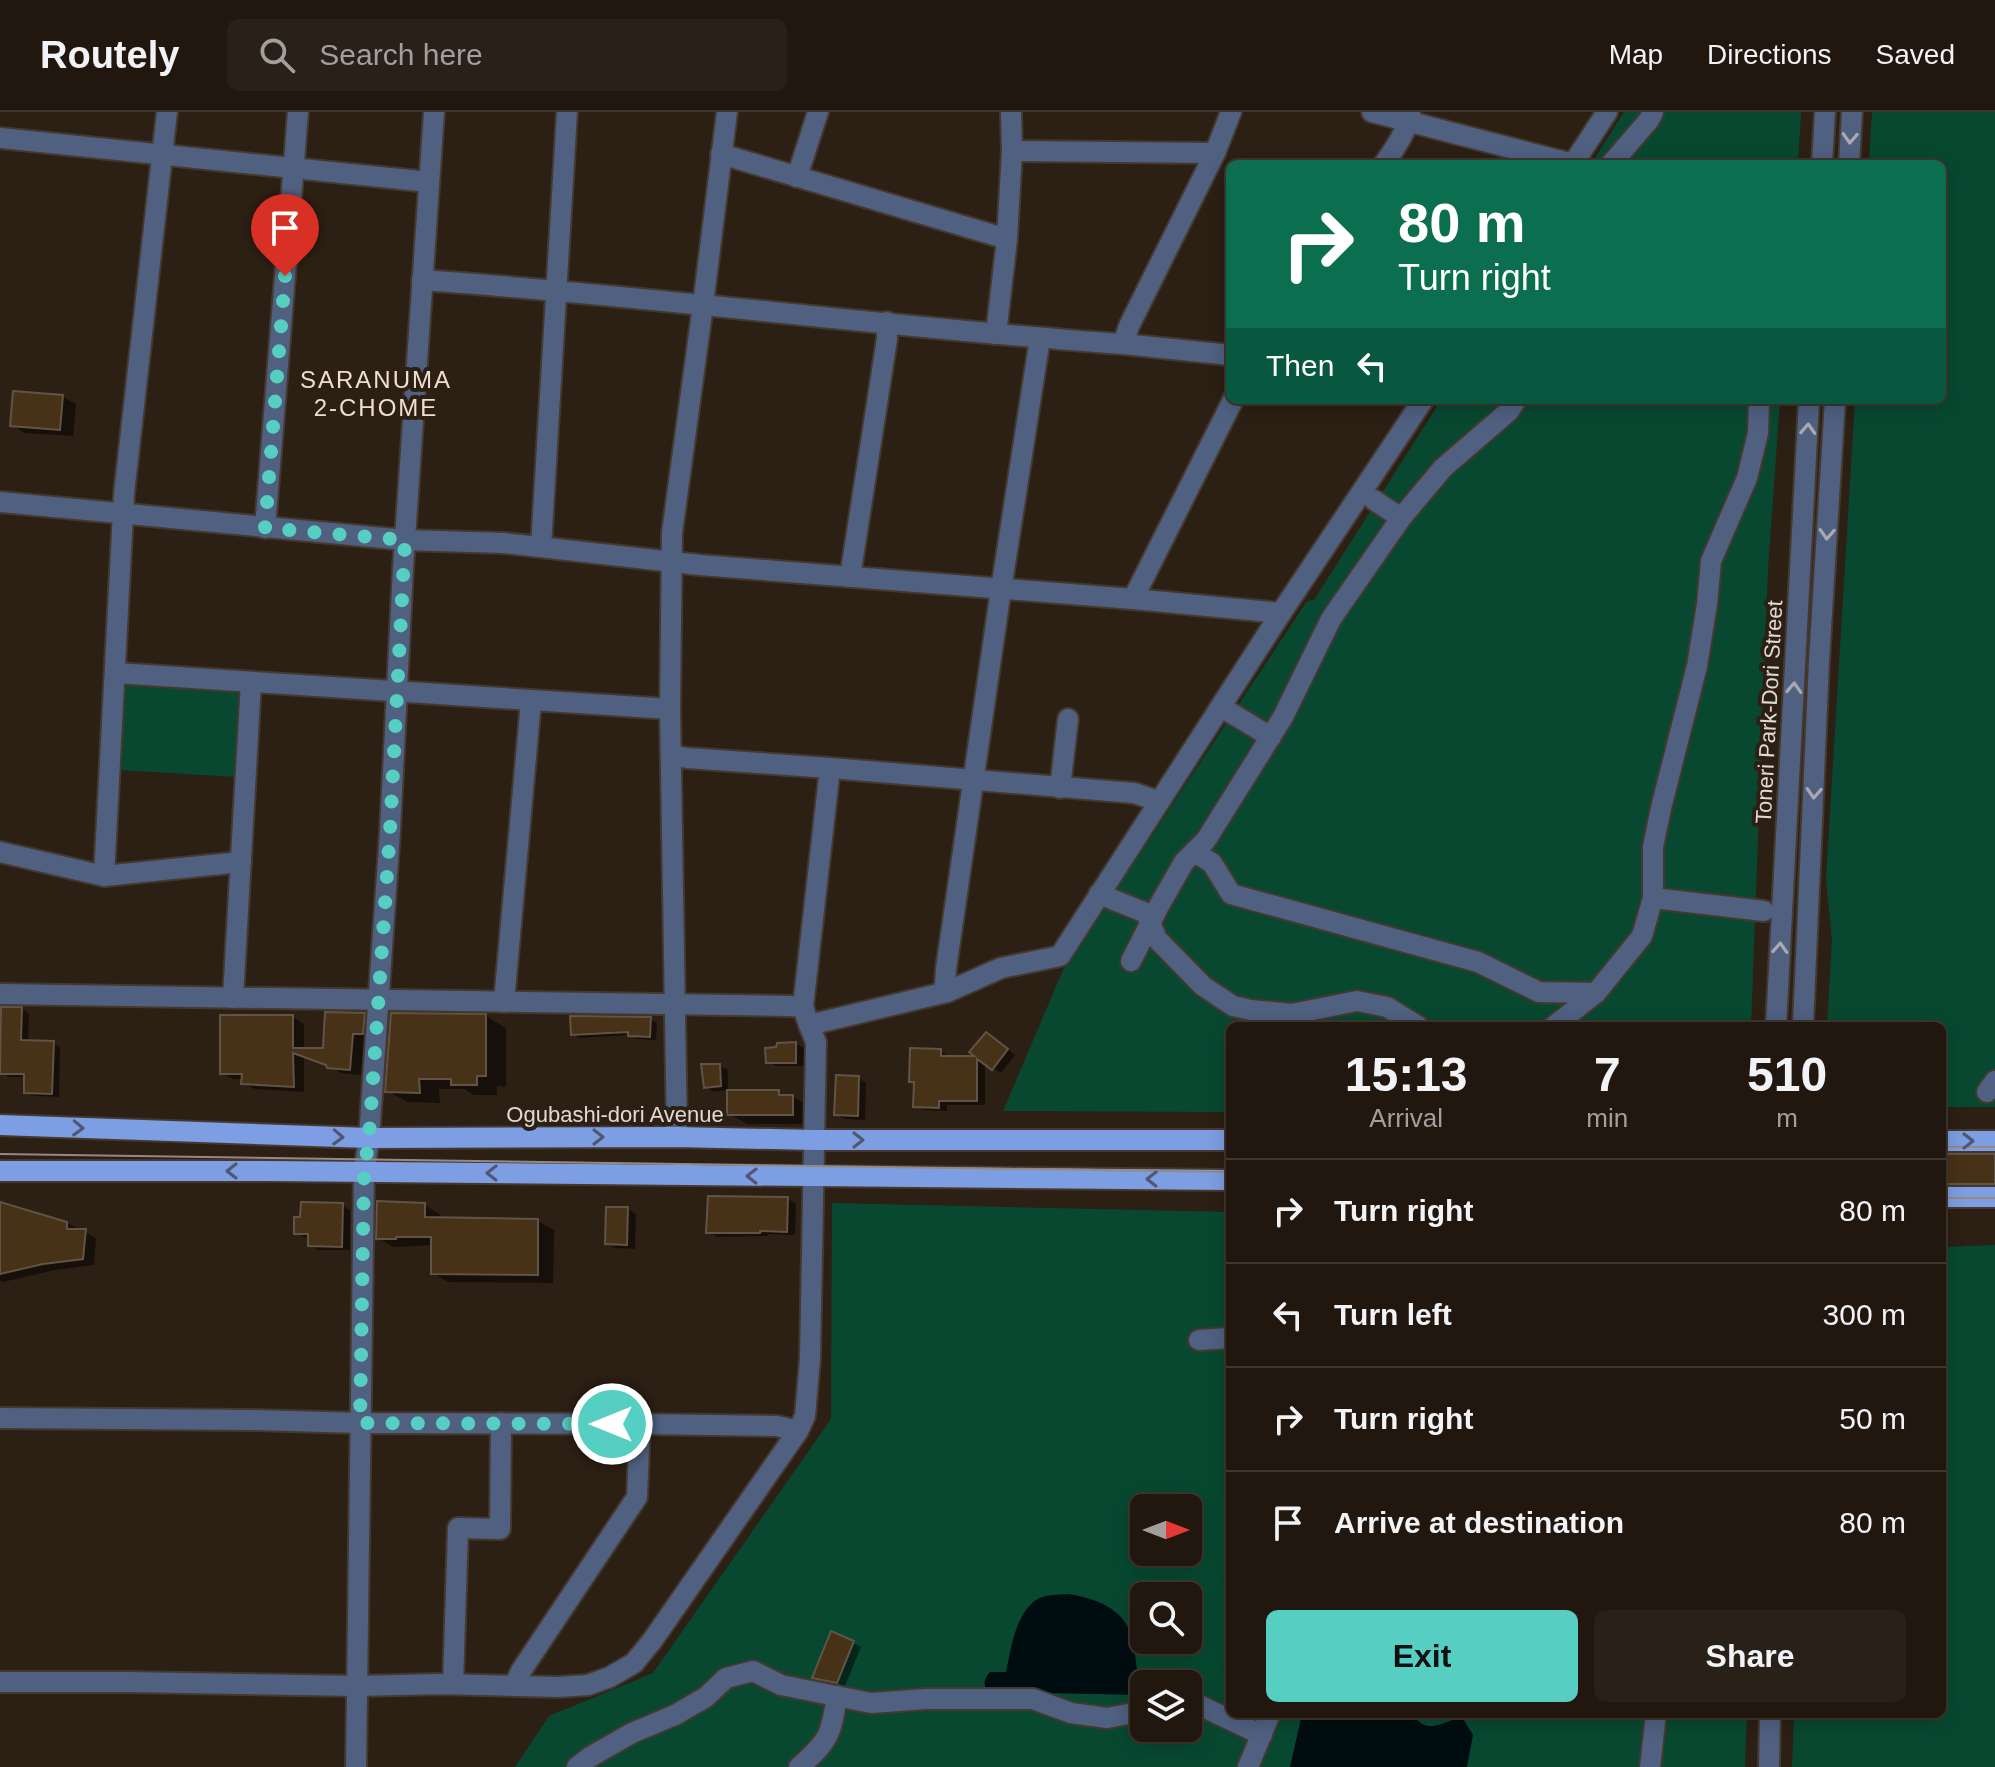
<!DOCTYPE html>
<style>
:root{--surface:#21170f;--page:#292018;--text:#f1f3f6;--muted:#a29f9e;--line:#3e362f;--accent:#57cec2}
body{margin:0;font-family:Arial,sans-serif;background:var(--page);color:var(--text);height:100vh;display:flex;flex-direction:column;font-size:30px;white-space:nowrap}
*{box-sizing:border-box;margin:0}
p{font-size:26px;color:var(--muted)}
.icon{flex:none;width:44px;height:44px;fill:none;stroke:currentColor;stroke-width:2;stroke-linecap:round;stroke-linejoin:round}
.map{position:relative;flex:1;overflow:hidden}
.drawer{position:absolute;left:1226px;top:910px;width:720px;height:696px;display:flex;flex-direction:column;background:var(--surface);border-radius:12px;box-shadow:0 4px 20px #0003,0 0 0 2px var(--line)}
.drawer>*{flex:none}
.top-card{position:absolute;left:1226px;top:48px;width:720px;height:244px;border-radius:12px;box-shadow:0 4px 20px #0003,0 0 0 2px var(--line);background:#0b6e4f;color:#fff;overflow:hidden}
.needle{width:52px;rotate:90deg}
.buttons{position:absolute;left:1130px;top:1382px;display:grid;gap:16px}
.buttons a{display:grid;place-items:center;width:72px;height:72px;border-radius:12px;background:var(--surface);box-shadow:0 4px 20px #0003,0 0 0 2px var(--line);font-size:40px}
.pin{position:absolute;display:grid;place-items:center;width:68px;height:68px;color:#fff;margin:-82px -34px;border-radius:50% 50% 50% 0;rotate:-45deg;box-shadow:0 0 8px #0007}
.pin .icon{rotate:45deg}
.me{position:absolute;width:88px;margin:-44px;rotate:270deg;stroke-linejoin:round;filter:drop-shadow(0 0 6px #0008)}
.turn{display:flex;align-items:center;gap:28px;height:168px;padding:0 40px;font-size:36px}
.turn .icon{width:104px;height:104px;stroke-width:2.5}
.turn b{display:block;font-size:56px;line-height:68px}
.then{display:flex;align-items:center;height:76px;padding:0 40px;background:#0003;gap:16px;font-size:30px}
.eta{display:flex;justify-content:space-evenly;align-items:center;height:136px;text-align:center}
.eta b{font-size:48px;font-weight:700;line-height:56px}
.primary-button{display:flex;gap:16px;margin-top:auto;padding:16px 40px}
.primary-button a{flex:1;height:92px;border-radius:12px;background:var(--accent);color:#111;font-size:32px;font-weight:700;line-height:92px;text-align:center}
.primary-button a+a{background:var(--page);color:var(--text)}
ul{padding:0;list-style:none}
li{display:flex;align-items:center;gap:24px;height:104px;padding:0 40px;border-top:2px solid var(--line)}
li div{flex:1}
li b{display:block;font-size:30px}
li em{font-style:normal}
header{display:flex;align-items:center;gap:48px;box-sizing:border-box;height:112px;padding:0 40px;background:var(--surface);border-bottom:2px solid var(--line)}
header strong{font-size:38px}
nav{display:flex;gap:44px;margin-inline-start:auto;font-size:28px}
.search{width:560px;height:72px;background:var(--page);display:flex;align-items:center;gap:20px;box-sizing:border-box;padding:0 28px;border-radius:12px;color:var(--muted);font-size:30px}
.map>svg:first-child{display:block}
</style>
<header>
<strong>Routely</strong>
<div class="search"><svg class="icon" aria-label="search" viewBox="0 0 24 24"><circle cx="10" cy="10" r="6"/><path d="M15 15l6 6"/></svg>Search here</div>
<nav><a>Map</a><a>Directions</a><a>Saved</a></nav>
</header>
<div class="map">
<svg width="1995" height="1655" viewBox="0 0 1995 1655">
<rect width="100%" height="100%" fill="#2c1f14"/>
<!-- green -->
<g fill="#084831" fill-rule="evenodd">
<polygon points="1624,0 1801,0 1798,52 1591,52"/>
<polygon points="1872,0 1995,0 1995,995 1942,995 1942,914 1827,914 1832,827 1826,767 1855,288 1942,288 1942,52 1869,52"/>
<polygon points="1441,288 1780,288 1768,457 1751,914 1230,914 1230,1000 1003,999 1063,858 1307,489 1314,488"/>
<polygon points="130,569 233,576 239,583 237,665 118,658 123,575"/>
<path d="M 832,1091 L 1230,1100 L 1230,1602 L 1747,1602 L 1745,1655 L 515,1655 L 549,1604 L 653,1561 L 831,1307 ZM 1144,1396 L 1188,1396 L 1188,1440 L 1144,1440 ZM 1144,1484 L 1188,1484 L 1188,1528 L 1144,1528 ZM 1144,1572 L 1188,1572 L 1188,1616 L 1144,1616 Z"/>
<polygon points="1995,1133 1995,1655 1792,1655 1794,1602 1942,1602 1942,1135"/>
</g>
<!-- water -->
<g fill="#000d10">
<path d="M 1068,1482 C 1094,1486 1125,1496 1132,1526 C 1135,1536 1135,1547 1137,1557 L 1142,1562 L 1161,1565 L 1161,1572 L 1144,1572 L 1144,1583 L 987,1580 C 983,1571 984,1567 990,1560 L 1006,1560 C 1011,1537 1015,1503 1036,1488 C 1045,1482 1057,1483 1068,1482 Z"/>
<path d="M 1302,1602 L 1412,1602 C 1428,1625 1443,1609 1462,1605 L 1473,1623 L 1467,1655 L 1290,1655 Z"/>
</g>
<!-- shadow -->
<g fill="#0007">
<polygon points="63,285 76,292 73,324 25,321 12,313"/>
<polygon points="22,897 29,902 28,930 53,931 60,935 59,985 33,984 26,980 26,965 9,965 1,961"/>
<polygon points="364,903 375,909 374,927 364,928 361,963 341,961 329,954 304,946 304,980 255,977 243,971 243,967 233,967 222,961 292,905 304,912 304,938 325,938"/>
<polygon points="486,904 506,916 506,975 497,974 497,983 474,983 464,977 439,977 440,991 408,990 387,979"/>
<polygon points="650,907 657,911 656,928 636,927 630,923 579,926 573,922"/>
<polygon points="995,927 1015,943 1001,961 985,950 985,993 947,993 947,999 924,998 915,994 916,972 911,969 940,939 949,944 979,946"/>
<polygon points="796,932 804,936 804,954 776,954 768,950"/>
<polygon points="720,954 728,958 728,978 714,980 705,975"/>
<polygon points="858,966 866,971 865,1008 845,1007 836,1002"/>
<polygon points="779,980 787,985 793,985 811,995 811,1012 747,1012 729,1002"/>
<polygon points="1942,1031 1948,1035 1947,1044 1995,1044 1995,1082 1949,1088 1946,1095 1949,1104 1942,1104"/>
<polygon points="788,1087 796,1092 795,1123 768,1122 768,1124 717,1125 709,1120"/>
<polygon points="0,1092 67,1111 96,1126 94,1153 55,1158 3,1170 0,1168"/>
<polygon points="342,1093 350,1098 350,1138 318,1138 310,1133 310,1126 304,1125 296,1121 302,1107"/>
<polygon points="424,1093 440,1102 440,1108 538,1109 554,1118 553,1171 448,1170 433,1161 433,1133 394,1135 378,1126"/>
<polygon points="628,1097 636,1102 635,1137 615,1136 607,1131"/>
<polygon points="853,1531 861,1535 845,1574 822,1570 814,1565"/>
</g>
<!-- building -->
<g fill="#473117" stroke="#615446" stroke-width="2">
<polygon points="13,279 63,283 60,318 10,314"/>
<polygon points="1,895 22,895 21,928 54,929 52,982 24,981 24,962 0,962"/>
<polygon points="325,900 365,901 363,922 353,922 350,958 327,956 326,953 293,941 294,975 241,972 242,962 220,962 220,903 293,903 293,936 323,936"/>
<polygon points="391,901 486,902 486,964 477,964 477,973 451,973 451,967 419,967 420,981 385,980"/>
<polygon points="570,904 651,905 650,925 628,924 628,920 571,923"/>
<polygon points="986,920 1008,937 992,958 977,947 977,989 939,989 939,996 913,995 914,970 909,970 910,936 941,937 941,944 974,944 969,940"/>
<polygon points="796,930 796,951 766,951 765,936 776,935 777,931"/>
<polygon points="701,952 720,952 721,974 704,976"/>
<polygon points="836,963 859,964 858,1004 834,1003"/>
<polygon points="727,978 779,978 779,983 793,983 793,1003 727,1003"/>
<rect x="1942" y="1042" width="53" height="30"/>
<polygon points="708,1084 788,1085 787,1120 760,1119 760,1121 706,1121"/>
<polygon points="377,1089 425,1091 425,1105 538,1107 538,1163 431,1162 431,1125 396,1125 396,1127 376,1127"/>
<polygon points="0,1090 67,1110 67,1117 86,1117 83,1147 43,1152 0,1162"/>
<polygon points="301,1090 343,1091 342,1135 308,1134 308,1122 294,1122 294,1105 300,1105"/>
<polygon points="606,1095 628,1095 627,1133 605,1132"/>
<polygon points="831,1519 854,1529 837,1571 812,1566"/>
</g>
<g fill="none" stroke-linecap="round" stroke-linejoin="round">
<!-- minor casing -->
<g stroke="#45392f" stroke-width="24">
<g id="minor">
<polyline points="1372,0 1573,52"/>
<polyline points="0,26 429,70"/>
<polyline points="1012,39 1215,41"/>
<polyline points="721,42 1007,127"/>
<path d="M 1384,52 C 1395,36 1407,20 1410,0"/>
<polyline points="1573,52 1607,0"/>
<polyline points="1611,52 1649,8 1653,0"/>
<polyline points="1822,52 1825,0"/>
<polyline points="1849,52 1852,0"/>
<polyline points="797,65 818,0"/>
<path d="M 422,168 C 656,184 889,216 1123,232 L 1129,214 L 1215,41 L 1231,0"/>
<polyline points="996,222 1007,127 1012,39 1011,0"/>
<polyline points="1123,232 1230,243"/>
<polyline points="1374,388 1401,406"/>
<polyline points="0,390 405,428 504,431 700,453 1133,487 1281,501"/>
<polyline points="265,416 298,0"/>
<polyline points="541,435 567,0"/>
<polyline points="850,465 887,227 887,210"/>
<polyline points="1133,487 1233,288"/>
<polyline points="115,561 670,597"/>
<polyline points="1221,595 1271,625"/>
<polyline points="671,643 687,646 830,656 1134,681 1149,686 1158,691"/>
<polyline points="1060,676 1068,607"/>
<polyline points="0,740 104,764 241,750"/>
<polyline points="1194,740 1212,751 1231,782 1478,850 1539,880 1596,881"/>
<polyline points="104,764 124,382 167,0"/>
<polyline points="1099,782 1146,801 1157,827 1203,874 1233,894 1251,898 1292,902 1357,889 1387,895 1418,914"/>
<polyline points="1653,786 1653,735 1661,696 1697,554 1707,492 1711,449 1747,366 1758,321 1759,288"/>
<polyline points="1131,849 1160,792 1184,750 1206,728 1283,605 1331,507 1401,406 1443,356 1509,299 1516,288"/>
<polyline points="947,880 945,872 946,857 999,491 1040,226"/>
<polyline points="0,882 790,894 803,895 809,913"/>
<polyline points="233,886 251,570"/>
<polyline points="504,890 531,589"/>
<polyline points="803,895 830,656"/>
<polyline points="1554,914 1596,881 1642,824 1653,786 1764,799"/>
<polyline points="1776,914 1809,288"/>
<polyline points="1803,914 1819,549 1835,288"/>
<polyline points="1987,980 1995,969"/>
<polyline points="677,1025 670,597 672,421 703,193 727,0"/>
<polyline points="1199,1228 1230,1226"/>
<polyline points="0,1306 251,1308 360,1311 640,1312 777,1314 798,1319"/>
<polyline points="0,1570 128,1570 357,1574 441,1572 558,1575 588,1573 610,1565 634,1551 652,1529 798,1319 805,1304 810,1247 816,930 809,913 947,880 1001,856 1060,844 1281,501 1423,288"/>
<polyline points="453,1572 458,1416 500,1417 501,1311"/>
<polyline points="514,1574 521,1559 637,1385 640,1312"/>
<polyline points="1188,1592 1201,1594 1262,1623"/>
<polyline points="356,1655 364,1060 369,1026 390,719 403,456 434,0"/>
<polyline points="577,1655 590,1645 632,1621 675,1603 706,1585 726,1566 753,1559 781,1573 871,1591 926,1587 1033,1587 1071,1601 1107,1606 1144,1599"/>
<path d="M 799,1655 C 829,1629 831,1623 837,1584"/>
<polyline points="1248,1655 1270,1602"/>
<polyline points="1650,1655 1656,1602"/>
<polyline points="1769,1655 1770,1602"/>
</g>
</g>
<!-- major casing -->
<g stroke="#45392f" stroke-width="24">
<g id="major">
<polyline points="0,1013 369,1026 677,1025 815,1028 1230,1028"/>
<polyline points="1942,1029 1995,1029"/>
<polyline points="0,1059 270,1059 1230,1068"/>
<polyline points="1942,1085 1995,1085"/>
</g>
</g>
<!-- minor -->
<use href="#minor" stroke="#506081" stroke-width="20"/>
<!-- major -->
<use href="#major" stroke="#7d9ee3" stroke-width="20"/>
<!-- tram -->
<g stroke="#958a82" stroke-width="2">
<polyline points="1942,1035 1995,1035"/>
<polyline points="0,1042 1230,1060"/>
<polyline points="1942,1086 1995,1086"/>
</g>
</g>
<!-- one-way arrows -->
<defs><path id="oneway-chevron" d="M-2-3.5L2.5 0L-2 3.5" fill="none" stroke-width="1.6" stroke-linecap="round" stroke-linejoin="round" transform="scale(2)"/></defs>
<g stroke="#a8a9b2">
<use href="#oneway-chevron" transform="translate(1850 26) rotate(93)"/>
<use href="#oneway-chevron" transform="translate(1808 317) rotate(-87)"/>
<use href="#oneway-chevron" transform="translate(1827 422) rotate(93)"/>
<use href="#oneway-chevron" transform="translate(1794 576) rotate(-87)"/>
<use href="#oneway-chevron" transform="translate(1814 681) rotate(93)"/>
<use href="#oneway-chevron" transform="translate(1780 836) rotate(-87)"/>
</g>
<g stroke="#505871">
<use href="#oneway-chevron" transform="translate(78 1016) rotate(2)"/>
<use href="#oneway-chevron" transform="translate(338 1025) rotate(2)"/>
<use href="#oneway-chevron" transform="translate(598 1025)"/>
<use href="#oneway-chevron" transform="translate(858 1028)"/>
<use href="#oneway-chevron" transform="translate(1968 1029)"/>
<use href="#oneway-chevron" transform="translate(232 1059) rotate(180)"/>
<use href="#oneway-chevron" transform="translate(492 1061) rotate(-179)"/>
<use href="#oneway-chevron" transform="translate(752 1064) rotate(-179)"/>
<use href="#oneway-chevron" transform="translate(1152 1067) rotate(-179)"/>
</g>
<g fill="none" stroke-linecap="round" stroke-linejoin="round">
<!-- route -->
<polyline stroke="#57cec2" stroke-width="14" stroke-dasharray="0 25.2" points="285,164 265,416 405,428 390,719 369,1026 364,1060 360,1311 612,1312"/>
</g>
<g text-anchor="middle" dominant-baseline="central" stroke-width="8" stroke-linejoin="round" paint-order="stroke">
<!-- street labels -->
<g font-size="22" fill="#e2d9d2" stroke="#2c1f14">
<text transform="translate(1769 600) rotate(-87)">Toneri Park-Dori Street</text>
<text x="615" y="1002">Ogubashi-dori Avenue</text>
</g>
<!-- neighbourhood labels -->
<g font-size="24" letter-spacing="2" fill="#f0decf" stroke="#2c1f14">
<text x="376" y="267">SARANUMA<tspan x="376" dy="28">2-CHOME</tspan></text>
</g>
</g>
</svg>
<div class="buttons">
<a><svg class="needle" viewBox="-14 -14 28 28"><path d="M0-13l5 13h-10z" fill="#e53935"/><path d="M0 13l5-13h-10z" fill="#a29f9e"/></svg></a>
<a><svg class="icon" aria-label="search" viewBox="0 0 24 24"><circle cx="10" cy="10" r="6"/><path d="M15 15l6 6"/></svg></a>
<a><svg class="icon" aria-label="layers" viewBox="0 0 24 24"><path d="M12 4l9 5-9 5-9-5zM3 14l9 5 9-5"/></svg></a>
</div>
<div class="pin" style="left:285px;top:164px;background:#d93025"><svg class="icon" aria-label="arrive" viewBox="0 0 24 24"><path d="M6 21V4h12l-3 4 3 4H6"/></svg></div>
<svg class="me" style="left:612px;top:1312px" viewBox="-20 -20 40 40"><circle r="17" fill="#57cec2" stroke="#fff" stroke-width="3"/><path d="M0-11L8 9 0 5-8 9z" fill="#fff"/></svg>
<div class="top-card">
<div class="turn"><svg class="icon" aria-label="right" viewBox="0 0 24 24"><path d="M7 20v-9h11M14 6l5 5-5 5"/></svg><div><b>80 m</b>Turn right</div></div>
<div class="then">Then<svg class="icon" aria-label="left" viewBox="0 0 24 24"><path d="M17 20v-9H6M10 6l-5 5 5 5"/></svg></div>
</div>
<section class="drawer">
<div class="eta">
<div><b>15:13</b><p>Arrival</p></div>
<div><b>7</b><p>min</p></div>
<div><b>510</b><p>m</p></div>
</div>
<ul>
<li><svg class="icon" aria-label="right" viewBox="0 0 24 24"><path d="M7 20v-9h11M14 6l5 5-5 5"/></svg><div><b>Turn right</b></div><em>80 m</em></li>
<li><svg class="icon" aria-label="left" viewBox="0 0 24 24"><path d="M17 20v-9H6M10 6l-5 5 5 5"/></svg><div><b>Turn left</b></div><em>300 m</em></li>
<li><svg class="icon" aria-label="right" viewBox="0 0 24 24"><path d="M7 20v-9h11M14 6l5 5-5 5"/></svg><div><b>Turn right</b></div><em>50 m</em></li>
<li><svg class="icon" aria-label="arrive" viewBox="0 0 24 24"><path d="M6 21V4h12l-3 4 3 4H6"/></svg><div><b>Arrive at destination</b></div><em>80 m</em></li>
</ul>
<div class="primary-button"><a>Exit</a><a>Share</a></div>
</section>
</div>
